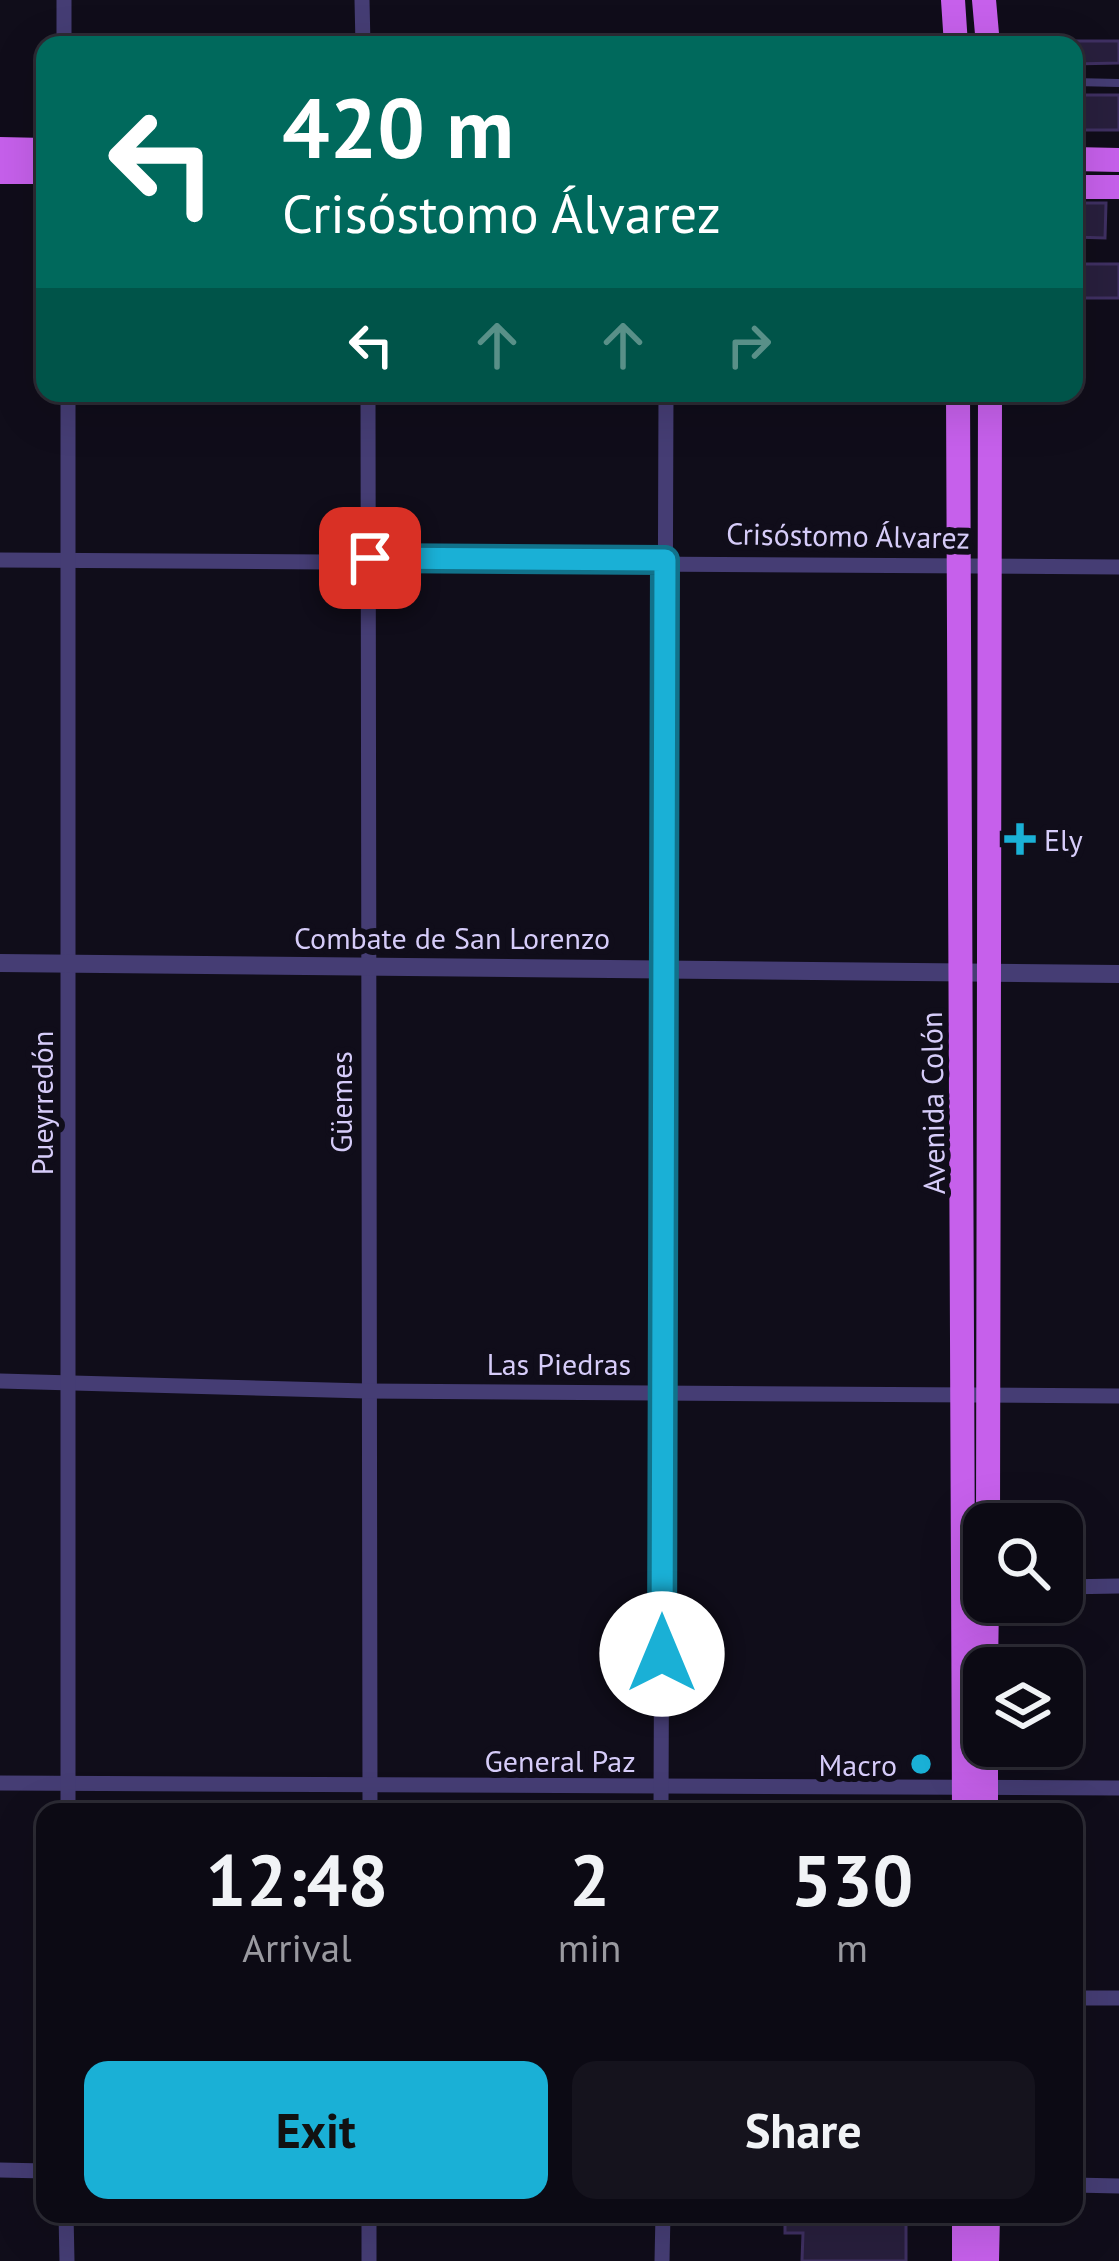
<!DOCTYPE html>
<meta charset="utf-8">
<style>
:root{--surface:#0c0a14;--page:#15131d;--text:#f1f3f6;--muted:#9a9aa0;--line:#2c2b34;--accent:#1ab0d6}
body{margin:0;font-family:"PT Sans",sans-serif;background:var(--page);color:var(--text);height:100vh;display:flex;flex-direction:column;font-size:45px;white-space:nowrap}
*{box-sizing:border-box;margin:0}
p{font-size:39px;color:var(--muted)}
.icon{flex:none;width:66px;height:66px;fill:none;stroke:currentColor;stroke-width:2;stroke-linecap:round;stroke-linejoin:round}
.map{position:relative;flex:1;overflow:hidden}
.sheet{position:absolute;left:36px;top:1803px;width:1047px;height:420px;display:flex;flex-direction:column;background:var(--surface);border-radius:24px;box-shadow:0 12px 48px #0002,0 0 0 3px var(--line)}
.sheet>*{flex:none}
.top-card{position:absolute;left:36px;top:36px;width:1047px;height:366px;border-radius:24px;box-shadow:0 12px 48px #0002,0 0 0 3px var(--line);background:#00695c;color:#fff;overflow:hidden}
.fabs{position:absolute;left:963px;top:1503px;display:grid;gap:24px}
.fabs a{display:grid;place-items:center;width:120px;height:120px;border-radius:24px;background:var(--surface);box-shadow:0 12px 48px #0002,0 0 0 3px var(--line);font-size:60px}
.pin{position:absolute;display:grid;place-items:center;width:102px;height:102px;color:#fff;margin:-51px;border-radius:24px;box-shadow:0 6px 18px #0006}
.me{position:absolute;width:132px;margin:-66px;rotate:0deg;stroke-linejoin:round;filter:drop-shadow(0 0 9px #0008)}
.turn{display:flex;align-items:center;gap:42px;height:252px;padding:0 48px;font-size:54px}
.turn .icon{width:156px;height:156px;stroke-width:2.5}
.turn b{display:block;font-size:84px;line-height:102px}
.lanes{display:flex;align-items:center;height:114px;padding:0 48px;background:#0003;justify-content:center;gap:60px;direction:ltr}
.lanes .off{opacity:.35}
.eta{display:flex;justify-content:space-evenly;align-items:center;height:204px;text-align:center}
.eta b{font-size:72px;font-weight:700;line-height:84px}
.cta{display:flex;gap:24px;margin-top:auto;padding:24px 48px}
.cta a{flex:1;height:138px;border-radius:24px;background:var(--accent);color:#111;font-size:48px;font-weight:700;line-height:138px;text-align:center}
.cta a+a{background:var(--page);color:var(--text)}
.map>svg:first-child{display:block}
</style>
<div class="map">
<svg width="1119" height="2261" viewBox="0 0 1119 2261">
<rect width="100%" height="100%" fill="#100d1a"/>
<!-- building -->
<g fill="#281f3d" stroke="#3f3062" stroke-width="3">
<polygon points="1074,41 1119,41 1119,63 1074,64"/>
<rect x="1074" y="95" width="45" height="35"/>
<polygon points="1074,203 1106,203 1105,238 1074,237"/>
<rect x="1074" y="264" width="45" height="34"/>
<polygon points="785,2214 906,2214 906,2261 802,2261 803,2233 785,2233"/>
</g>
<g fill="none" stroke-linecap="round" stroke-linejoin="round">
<!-- service -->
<polyline stroke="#453d74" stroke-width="8" points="1074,82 1119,83"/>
<!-- minor -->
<g stroke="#453d74" stroke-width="15">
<polyline points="64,0 64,45"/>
<polyline points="362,0 363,45"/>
<polyline points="368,393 370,1812"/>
<polyline points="0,560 1119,567"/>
<polyline points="0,1381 366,1391 1119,1396"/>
<polyline points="1062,1587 1119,1586"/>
<polyline points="0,1783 1119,1788"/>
<polyline points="68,1812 68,393"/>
<polyline points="661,1812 666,393"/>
<polyline points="1074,1998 1119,1998"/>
<polyline points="0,2170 45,2171"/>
<polyline points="1074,2185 1119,2186"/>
<polyline points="66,2214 67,2261"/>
<polyline points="369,2261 369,2214"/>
<polyline points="662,2261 663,2214"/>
</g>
<!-- tertiary -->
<polyline stroke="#453d74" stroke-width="18" points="0,963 1119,974"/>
<!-- primary -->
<g stroke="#c660eb" stroke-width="24">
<polyline points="953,0 956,45"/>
<polyline points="984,0 988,45"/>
<polyline points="0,149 45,150"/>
<polyline points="1074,159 1119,160"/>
<polyline points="0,172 45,172"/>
<polyline points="1074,187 1119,187"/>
<polyline points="958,393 964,1812"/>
<polyline points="988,1524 990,393"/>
<polyline points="986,1668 987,1602"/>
<polyline points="986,1812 986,1746"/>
<polyline points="964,2214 964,2261"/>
<polyline points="987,2261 988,2214"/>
</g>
</g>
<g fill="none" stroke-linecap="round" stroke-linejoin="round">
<!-- route casing -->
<g stroke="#11728b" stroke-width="30">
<polyline id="route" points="370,558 665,560 662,1654"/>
</g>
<!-- route -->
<use href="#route" stroke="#1ab0d6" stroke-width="21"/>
</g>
<!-- markers -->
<g fill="#1ab0d6" stroke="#100d1a" stroke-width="4.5">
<path d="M1014 821h12v12h12v12h-12v12h-12v-12h-12v-12h12z"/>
<circle cx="921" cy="1764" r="12"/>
</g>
<g text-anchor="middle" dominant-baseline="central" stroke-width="12" stroke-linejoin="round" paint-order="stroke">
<!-- street labels -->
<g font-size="30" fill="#d6ccf9" stroke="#100d1a">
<text transform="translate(848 535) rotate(1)">Crisóstomo Álvarez</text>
<text x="452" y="937">Combate de San Lorenzo</text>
<text transform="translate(340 1102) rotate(-90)">Güemes</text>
<text transform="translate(41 1103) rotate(-90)">Pueyrredón</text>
<text transform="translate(932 1103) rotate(-91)">Avenida Colón</text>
<text x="559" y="1363">Las Piedras</text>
<text x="560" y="1760">General Paz</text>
</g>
<!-- poi labels -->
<g font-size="30" fill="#d6ccf9" stroke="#100d1a" text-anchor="start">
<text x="1044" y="839">Ely</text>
<text x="897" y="1764" text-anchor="end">Macro</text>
</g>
</g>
</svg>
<div class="fabs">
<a><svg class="icon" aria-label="search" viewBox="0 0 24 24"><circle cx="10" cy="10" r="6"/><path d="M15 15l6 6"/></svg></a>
<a><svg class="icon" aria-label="layers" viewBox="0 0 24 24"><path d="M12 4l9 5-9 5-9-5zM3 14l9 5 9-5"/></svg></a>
</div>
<div class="pin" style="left:370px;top:558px;background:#d93025"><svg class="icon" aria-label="arrive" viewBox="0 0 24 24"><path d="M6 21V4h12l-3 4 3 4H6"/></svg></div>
<svg class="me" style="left:662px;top:1654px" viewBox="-20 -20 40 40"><circle r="19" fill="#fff"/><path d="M0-13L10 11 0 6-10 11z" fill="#1ab0d6"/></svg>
<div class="top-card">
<div class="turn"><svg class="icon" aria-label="left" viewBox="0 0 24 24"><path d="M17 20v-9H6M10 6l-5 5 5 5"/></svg><div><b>420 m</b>Crisóstomo Álvarez</div></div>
<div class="lanes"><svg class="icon" aria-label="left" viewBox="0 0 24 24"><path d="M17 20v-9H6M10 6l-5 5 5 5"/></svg><svg class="icon off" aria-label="ahead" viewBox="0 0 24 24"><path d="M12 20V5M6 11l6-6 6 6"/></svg><svg class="icon off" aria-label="ahead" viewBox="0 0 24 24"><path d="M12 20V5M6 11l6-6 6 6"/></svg><svg class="icon off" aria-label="right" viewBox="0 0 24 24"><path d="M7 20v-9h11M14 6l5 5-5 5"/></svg></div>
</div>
<section class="sheet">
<div class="eta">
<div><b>12:48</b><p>Arrival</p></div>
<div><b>2</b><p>min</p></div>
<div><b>530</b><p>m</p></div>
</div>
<div class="cta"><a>Exit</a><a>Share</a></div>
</section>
</div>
